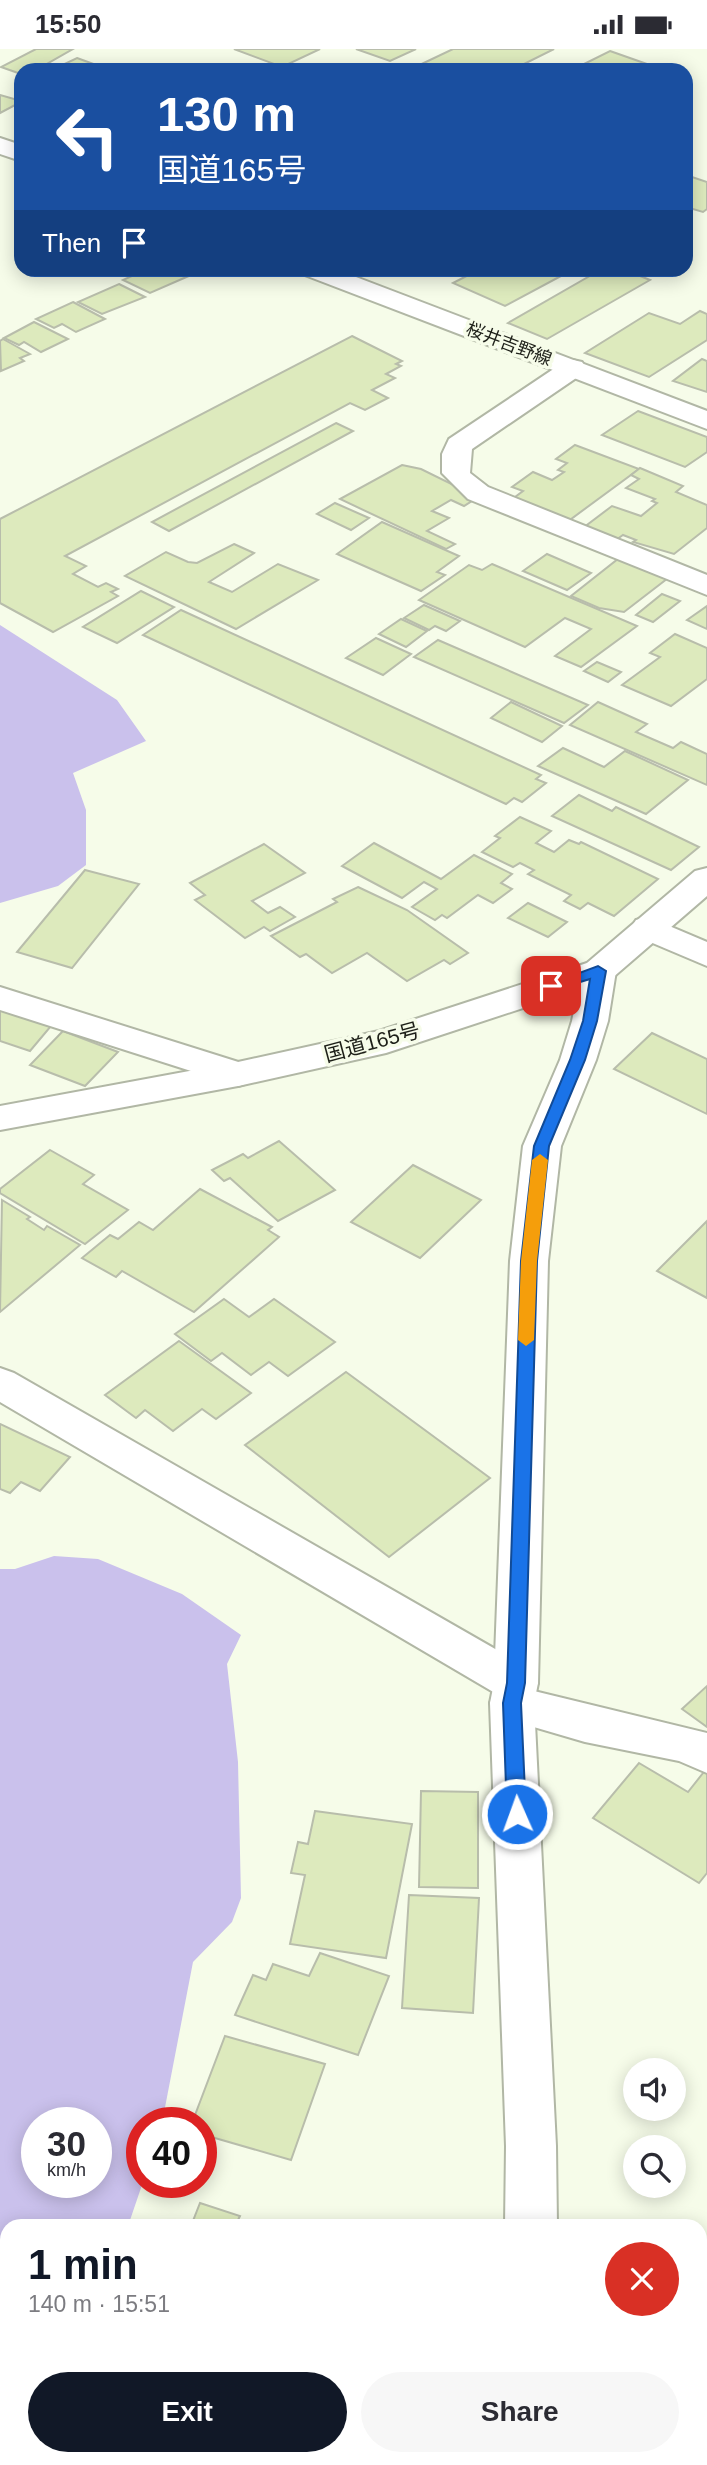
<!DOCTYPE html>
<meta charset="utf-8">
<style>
:root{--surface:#fff;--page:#f7f7f7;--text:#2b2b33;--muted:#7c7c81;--accent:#111827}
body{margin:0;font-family:Arial,"Noto Sans JP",sans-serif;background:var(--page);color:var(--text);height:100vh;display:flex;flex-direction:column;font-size:26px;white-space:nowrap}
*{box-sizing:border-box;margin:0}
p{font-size:23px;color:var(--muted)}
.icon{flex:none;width:38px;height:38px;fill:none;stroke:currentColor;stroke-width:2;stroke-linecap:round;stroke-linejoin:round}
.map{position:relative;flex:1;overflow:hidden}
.details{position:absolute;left:0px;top:2170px;width:707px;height:247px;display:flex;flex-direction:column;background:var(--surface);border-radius:21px 21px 0 0;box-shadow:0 4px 18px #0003}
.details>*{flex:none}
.top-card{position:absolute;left:14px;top:14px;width:679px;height:214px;border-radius:21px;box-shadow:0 4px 18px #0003;background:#1a4fa0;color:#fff;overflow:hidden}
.controls{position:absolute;left:623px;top:2009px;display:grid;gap:14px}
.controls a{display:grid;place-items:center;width:63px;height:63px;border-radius:50%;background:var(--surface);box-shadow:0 4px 18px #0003;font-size:35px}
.speed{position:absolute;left:21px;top:2058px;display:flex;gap:14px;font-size:35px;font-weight:700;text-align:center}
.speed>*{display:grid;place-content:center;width:91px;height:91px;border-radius:50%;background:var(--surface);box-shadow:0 4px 18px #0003;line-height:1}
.speed small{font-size:18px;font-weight:400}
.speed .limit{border:10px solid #d22;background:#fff;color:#111}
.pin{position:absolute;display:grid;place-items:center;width:60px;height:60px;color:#fff;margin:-30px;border-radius:14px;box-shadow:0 4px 10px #0006}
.me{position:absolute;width:77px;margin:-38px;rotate:358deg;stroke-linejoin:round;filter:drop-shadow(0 0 5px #0008)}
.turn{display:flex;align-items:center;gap:24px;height:147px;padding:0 28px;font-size:32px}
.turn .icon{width:91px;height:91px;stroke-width:2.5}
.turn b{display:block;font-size:49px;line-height:60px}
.then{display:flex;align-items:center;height:66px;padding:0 28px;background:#0003;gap:14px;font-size:26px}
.round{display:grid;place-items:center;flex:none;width:74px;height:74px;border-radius:37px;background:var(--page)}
.summary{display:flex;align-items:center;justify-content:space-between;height:119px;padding:0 28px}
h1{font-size:42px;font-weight:700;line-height:52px;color:var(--accent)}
.primary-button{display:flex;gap:14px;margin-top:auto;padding:14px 28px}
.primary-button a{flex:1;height:80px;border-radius:42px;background:var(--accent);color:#fff;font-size:28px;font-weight:700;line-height:80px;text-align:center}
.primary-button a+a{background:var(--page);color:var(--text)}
.status{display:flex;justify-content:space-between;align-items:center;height:49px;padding:0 35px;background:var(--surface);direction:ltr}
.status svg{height:19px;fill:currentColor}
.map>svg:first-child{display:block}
</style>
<div class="status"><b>15:50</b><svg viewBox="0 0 49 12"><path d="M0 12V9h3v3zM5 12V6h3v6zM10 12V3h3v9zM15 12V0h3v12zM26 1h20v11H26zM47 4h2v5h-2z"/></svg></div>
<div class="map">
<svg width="707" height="2416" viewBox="0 0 707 2416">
<rect width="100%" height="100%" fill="#f6fce9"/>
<!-- forest -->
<g fill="#cac1ec" fill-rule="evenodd">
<polygon points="0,576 117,651 146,692 73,724 86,761 86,816 58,837 0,854"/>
<path d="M 54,1507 L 98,1510 L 182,1545 L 241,1586 L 227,1615 L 238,1713 L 241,1849 L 232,1873 L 193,1913 L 162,2074 L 142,2074 L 143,2133 L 128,2177 L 7,2177 L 7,2410 L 91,2410 L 91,2416 L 0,2416 L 0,1520 L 15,1520 ZM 37,2074 L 96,2074 L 96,2133 L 37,2133 Z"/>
</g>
<!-- building -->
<g fill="#ddeabd" stroke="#b8bdab" stroke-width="2">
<polygon points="36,0 73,0 36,21 21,21 21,25 1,18"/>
<polygon points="234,0 320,0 282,18"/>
<polygon points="356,0 416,0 390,12"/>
<polygon points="453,0 554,0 512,21 409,21"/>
<polygon points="610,2 664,21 572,21"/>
<polygon points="77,9 110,21 52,21"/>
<polygon points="0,46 21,52 21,53 0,64"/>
<polygon points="686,126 707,133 707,160 703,163 686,158"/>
<polygon points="147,220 181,220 191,226 150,244 123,231"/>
<polygon points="480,220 574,220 505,257 453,234"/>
<polygon points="602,220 623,220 650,231 547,290 508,274"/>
<polygon points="119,235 145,248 102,265 78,253"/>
<polygon points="73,253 105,270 76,283 62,275 54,279 36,270"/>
<polygon points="700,262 707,265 707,291 649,328 585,304 649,264 680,275"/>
<polygon points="34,273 68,290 41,303 24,293 19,296 4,289"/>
<polygon points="352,287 402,312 396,315 401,317 386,325 395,329 372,341 388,349 365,361 350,354 65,507 86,517 73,525 98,538 106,534 118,540 111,543 118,547 53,583 0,554 0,470"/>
<polygon points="3,290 30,305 20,309 24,312 1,322 0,292"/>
<polygon points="702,310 707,312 707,343 673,332"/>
<polygon points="638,362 707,388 707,403 685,418 602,386"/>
<polygon points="336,374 353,382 169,482 152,473"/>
<polygon points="575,396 639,420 567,473 511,451 523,442 512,438 533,423 552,431 564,423 558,421 567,414 556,410"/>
<polygon points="402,416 421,420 478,448 464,457 451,451 432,462 449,469 427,482 455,495 446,500 340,450"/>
<polygon points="640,419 683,437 676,443 707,456 707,479 674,505 633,493 636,491 623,486 616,491 583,479 612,457 641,467 657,454 652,452 655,450 626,439 639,430 631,426"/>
<polygon points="335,454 369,469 351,481 317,465"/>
<polygon points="382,473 459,507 437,523 445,526 421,542 337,505"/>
<polygon points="234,495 254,504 209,533 232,543 278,515 318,531 236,580 125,527 166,503 188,513 197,514"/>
<polygon points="547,505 591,524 567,541 523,522"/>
<polygon points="623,506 672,526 624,563 599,559 571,547"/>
<polygon points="492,515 637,577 581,618 555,607 591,580 565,569 525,598 419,551 469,516 482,521"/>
<polygon points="141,542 174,558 117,594 83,578"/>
<polygon points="662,545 680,552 653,573 636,566"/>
<polygon points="424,556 460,572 446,582 435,577 429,581 404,569"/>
<polygon points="707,557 707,580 687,571"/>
<polygon points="181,561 541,726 536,730 546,734 522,753 514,749 506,755 143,586"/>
<polygon points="401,570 427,582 406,598 379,585"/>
<polygon points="675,585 707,599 707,630 671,657 622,636 660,608 650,604"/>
<polygon points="376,589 411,605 383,626 346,609"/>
<polygon points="438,591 588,656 564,674 414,608"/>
<polygon points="597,613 621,623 608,633 584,622"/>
<polygon points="511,653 562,677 542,693 491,669"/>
<polygon points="598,653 647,675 636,683 673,699 681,693 707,705 707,736 570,676"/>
<polygon points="563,699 604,718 625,702 688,731 646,765 538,717"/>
<polygon points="579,746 612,762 616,758 699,798 671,821 552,767"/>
<polygon points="520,768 551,782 536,794 554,803 569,791 579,795 581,793 658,830 614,867 588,854 580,860 564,852 571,846 528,825 534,821 520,814 513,818 482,803 500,789 495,787"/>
<polygon points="374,794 441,830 474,806 512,825 501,834 512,840 493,854 478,846 447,869 442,866 435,871 412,858 437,840 424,833 402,849 342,817"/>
<polygon points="264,795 305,824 252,852 268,864 280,858 295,868 270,882 264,878 245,889 195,851 205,846 190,834"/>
<polygon points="85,821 139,835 72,919 17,903"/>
<polygon points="358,838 407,861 468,904 450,915 444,911 407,932 367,904 332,924 306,905 300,908 271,887 337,853 333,850"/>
<polygon points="528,854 567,873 548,888 508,869"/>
<polygon points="0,961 51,977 30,1002 0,992"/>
<polygon points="63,982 118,1003 85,1037 30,1016"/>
<polygon points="652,984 707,1010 707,1065 614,1020"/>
<polygon points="279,1092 335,1141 278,1172 230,1129 224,1132 212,1121 243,1105 248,1109"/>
<polygon points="50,1101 94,1126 83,1135 128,1161 85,1195 0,1144 0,1140"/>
<polygon points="413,1116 481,1151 420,1209 351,1173"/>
<polygon points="200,1140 272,1178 268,1181 279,1188 194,1263 122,1222 116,1228 82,1209 110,1186 118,1190 139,1173 153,1181"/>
<polygon points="2,1151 30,1168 27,1170 44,1181 47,1177 80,1196 0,1263"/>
<polygon points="707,1172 707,1249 657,1222"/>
<polygon points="224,1250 249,1268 274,1250 335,1293 288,1327 269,1313 251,1326 222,1304 211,1312 175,1285"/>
<polygon points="179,1292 251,1344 216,1370 202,1360 173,1382 145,1361 136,1369 105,1346"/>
<polygon points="346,1323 490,1429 389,1508 245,1396"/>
<polygon points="0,1375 70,1408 40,1442 21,1433 10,1444 0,1440"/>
<polygon points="707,1637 707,1678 682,1660"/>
<polygon points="639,1714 688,1743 707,1719 707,1824 699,1834 593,1769"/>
<polygon points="421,1742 478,1743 478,1839 419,1838"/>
<polygon points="315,1762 412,1775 386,1909 290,1895 305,1826 291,1824 298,1793 308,1795"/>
<polygon points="409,1846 479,1849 473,1964 402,1959"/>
<polygon points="320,1904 389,1927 358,2006 235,1966 253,1926 266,1931 273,1915 309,1927"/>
<polygon points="225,1987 325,2015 291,2111 201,2085 201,2074 192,2074"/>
<polygon points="200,2154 240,2167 235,2177 191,2177"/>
</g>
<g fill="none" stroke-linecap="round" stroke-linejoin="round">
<!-- street casing -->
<g stroke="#b1b7a5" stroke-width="4">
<g id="street">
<polygon points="573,311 582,313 586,319 582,325 472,400 470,424 488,438 707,526 707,546 468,450 442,424 442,405 449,390 564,313"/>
<polygon points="648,868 707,893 707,917 636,887 631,879 636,871"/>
<polygon points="0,938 251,1017 256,1025 251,1033 238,1037 0,961"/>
<polygon points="0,1319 14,1324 532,1621 538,1634 534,1642 707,1684 707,1724 679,1712 585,1693 496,1667 490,1654 495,1644 0,1353"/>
</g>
</g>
<!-- secondary casing -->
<g stroke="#b1b7a5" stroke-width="4">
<g id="secondary">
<polygon points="599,911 611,914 616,922 608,972 596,1011 561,1097 548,1212 538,1634 534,1654 556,2097 557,2177 505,2177 506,2097 490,1654 494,1634 510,1212 523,1097 560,1011 572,972 582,922 587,914"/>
<rect x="503" y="2410" width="54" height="6"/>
</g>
</g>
<!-- primary casing -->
<g stroke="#b1b7a5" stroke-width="4">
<g id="primary">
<polygon points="0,89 21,96 21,112 0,105"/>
<polygon points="299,220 335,220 707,362 707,380 302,225"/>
</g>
</g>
<!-- highway casing -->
<g stroke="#b1b7a5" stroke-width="4">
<polygon id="highway" points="707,819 707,847 611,930 386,1004 238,1037 0,1081 0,1057 238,1013 379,982 587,914 695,822"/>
</g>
<!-- street -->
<use href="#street" fill="#fff" fill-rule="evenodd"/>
<!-- secondary -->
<use href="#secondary" fill="#fff" fill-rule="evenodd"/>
<!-- primary -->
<use href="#primary" fill="#fff" fill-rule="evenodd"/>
<!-- highway -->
<use href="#highway" fill="#fff" fill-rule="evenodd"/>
</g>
<!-- route -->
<polygon fill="#1a73e8" stroke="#114b97" stroke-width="2" points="598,917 606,922 597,972 585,1011 549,1097 537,1212 525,1634 521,1654 526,1765 523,1770 510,1770 507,1765 503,1654 507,1634 521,1212 534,1097 570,1011 583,972 590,930 551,942 544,937"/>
<!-- slow -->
<polygon fill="#f59e0b" points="540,1105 548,1111 537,1212 534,1291 526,1297 518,1291 521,1212 532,1111"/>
<g text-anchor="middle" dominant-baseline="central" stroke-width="7" stroke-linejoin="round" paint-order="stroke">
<!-- far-street labels -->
<g font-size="18" fill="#1d1f18" stroke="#f6fce9">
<text transform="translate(509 295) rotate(21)">桜井吉野線</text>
</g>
<!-- street labels -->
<g font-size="21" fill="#1d1f18" stroke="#f6fce9">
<text transform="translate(372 993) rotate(-15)">国道165号</text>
</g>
</g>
</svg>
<div class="controls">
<a><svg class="icon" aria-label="sound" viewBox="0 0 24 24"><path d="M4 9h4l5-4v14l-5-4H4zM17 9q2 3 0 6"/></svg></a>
<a><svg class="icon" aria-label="search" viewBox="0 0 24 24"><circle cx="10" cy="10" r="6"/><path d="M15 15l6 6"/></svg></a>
</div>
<div class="speed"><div>30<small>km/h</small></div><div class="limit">40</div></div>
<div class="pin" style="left:551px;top:937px;background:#d93025"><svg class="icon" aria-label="arrive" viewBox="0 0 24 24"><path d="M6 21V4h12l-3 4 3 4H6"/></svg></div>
<svg class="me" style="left:517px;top:1765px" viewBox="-20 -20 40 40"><circle r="17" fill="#1a73e8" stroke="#fff" stroke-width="3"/><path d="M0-11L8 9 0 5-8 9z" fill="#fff"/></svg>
<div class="top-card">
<div class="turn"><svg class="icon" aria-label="left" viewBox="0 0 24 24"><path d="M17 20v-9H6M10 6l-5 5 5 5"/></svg><div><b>130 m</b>国道165号</div></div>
<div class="then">Then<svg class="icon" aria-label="arrive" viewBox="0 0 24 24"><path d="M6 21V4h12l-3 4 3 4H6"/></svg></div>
</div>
<section class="details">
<div class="summary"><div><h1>1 min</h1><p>140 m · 15:51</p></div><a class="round" style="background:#d93025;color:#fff"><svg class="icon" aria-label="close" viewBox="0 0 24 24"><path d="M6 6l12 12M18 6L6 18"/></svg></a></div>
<div class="primary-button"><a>Exit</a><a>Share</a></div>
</section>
</div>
